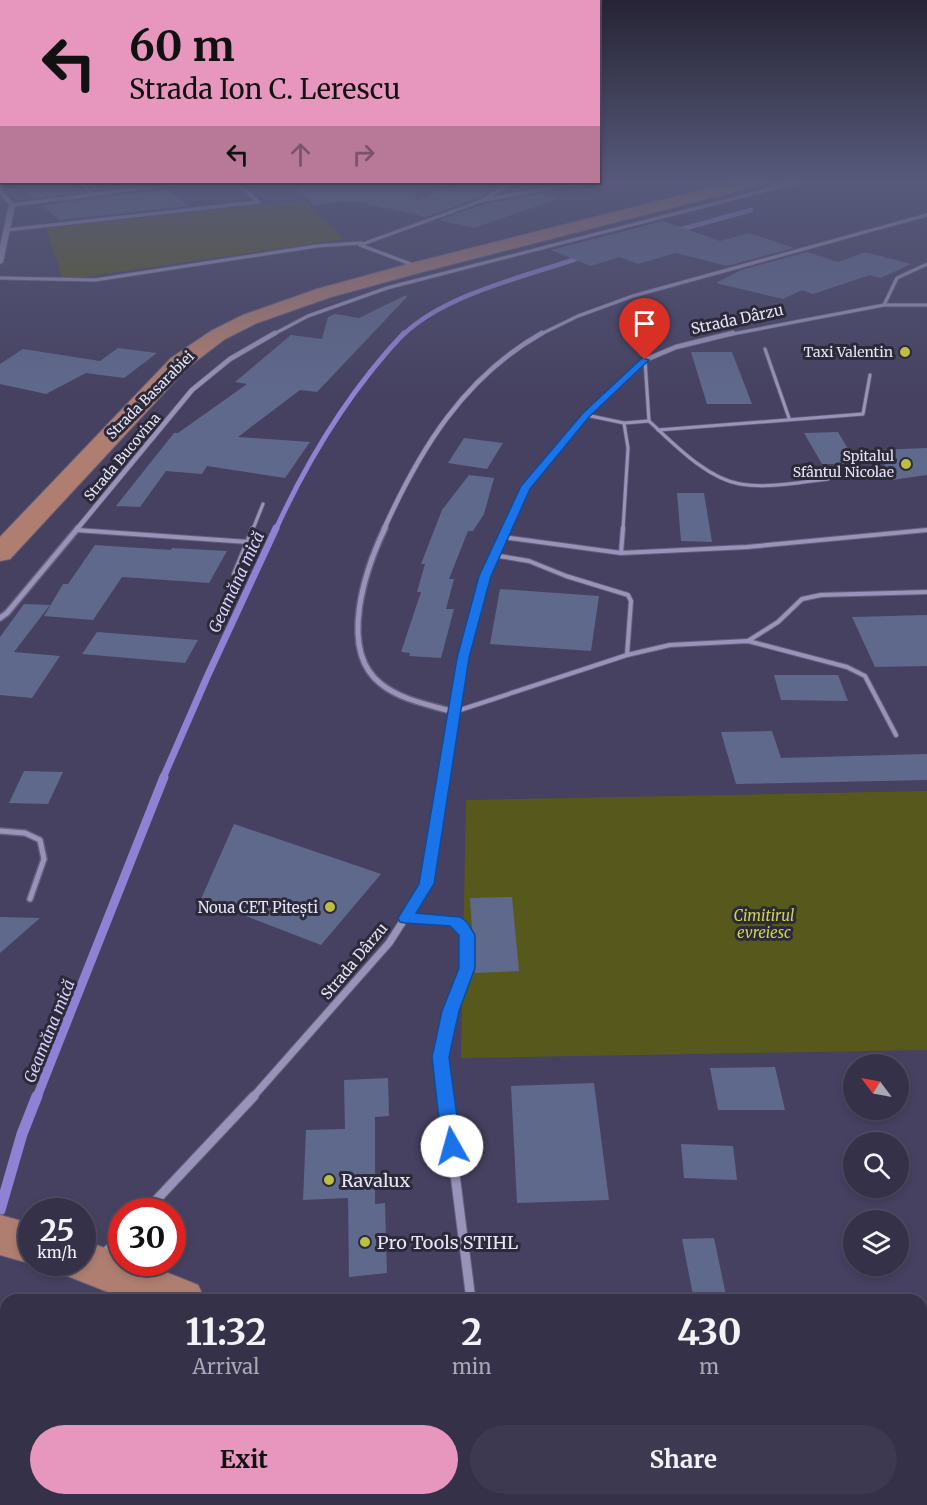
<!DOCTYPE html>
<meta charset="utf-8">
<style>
:root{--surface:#343149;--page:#3c3950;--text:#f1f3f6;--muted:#a9a9b4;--line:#4e4c61;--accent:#e797bd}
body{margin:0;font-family:Merriweather,serif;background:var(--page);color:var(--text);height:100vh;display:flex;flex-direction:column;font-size:22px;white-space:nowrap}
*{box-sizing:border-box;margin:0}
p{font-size:20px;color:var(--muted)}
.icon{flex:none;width:33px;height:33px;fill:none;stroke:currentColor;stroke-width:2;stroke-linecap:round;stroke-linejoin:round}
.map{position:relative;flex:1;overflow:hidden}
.details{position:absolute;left:0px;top:1294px;width:927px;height:212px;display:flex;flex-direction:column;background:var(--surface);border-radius:18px 18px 0 0;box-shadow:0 3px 9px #0003,0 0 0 2px var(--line)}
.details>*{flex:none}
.hud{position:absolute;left:0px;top:0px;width:600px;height:183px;box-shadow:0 3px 9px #0003,0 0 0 2px var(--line);background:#e797bd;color:#111;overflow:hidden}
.needle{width:39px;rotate:302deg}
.tools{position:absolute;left:843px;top:1054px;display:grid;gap:12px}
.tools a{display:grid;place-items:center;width:66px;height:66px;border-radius:50%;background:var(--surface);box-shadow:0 3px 9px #0003,0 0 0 2px var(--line);font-size:30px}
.speed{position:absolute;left:18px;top:1198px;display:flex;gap:12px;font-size:30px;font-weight:700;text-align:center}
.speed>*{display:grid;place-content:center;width:78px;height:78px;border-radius:50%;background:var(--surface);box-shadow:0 3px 9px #0003,0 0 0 2px var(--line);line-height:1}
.speed small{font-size:15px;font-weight:400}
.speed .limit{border:9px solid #d22;background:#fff;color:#111}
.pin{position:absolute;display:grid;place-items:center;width:51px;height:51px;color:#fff;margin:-62px -26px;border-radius:50% 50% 50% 0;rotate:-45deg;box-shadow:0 0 6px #0007}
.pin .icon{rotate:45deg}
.me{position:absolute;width:66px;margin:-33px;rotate:353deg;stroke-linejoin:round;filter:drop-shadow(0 0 4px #0008)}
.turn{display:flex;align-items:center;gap:21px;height:126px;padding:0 30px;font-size:27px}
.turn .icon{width:78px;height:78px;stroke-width:2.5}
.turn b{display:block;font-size:42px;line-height:51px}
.lanes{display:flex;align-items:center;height:57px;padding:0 30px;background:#0003;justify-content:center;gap:30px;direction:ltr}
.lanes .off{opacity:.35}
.eta{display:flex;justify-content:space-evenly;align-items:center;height:102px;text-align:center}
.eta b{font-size:36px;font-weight:700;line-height:42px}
.action{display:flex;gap:12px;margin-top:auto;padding:12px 30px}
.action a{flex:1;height:69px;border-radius:36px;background:var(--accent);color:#111;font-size:24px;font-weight:700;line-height:69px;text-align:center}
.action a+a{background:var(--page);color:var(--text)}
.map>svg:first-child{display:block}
</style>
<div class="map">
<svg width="927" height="1505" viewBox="0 0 927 1505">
<rect width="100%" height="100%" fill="#464161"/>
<!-- green -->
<g fill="#57591c">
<polygon points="304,200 344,239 63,280 46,228"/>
<polygon points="927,791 927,1050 461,1058 466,800"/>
</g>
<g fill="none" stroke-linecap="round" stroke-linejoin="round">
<!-- stream-far4 -->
<g stroke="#8f81d3" stroke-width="4.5">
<polyline points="675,231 751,210"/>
<path d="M 403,335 C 445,294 527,276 582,257"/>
</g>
<!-- stream-far3 -->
<path stroke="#8f81d3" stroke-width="5" d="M 276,529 C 308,459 351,389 404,333"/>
<!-- stream-far2 -->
<polyline stroke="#8f81d3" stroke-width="7" points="163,778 207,677 276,528"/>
<!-- stream-far1 -->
<polyline stroke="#8f81d3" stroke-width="9" points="37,1097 164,777"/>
<!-- stream -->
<polyline stroke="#8f81d3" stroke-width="11" points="0,1210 22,1134 37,1096"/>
</g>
<!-- building -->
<g fill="#5f698b">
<polygon points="16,182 71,182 84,192 35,198"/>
<polygon points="130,182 157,183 93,191 90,187"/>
<polygon points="292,182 414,182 416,201 460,182 498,187 479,198 426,217 355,201 314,205"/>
<polygon points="166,189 189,206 59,220 42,205"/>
<polygon points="537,194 559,198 474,228 439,220 484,204"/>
<polygon points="663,221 720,241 749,233 794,248 727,266 676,253 638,264 619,257 591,266 551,250"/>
<polygon points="807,252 838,262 865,252 911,264 881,278 870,275 813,294 802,290 783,299 716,283 741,270"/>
<polygon points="406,295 407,297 317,392 300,390 238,437 310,442 285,478 207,466 202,474 166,471 140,507 116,506 174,433 178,433 247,384 235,382 291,335 322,339 328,317 335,314 359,318"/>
<polygon points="118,348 157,353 124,378 86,373 46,394 0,384 0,364 23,349 100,361"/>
<polygon points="691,352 732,352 752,404 707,404"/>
<polygon points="838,432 857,464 822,464 804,433"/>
<polygon points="464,438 503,443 487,469 448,463"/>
<polygon points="927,448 927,475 892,480 877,450"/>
<polygon points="469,475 494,478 484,514 473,531 468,531 449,579 454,579 446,609 454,609 441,658 409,656 410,653 401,652 421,592 417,592 425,564 421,564 442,510"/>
<polygon points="677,493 704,493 712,542 681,541"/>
<polygon points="95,545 171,550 172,548 227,551 209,583 122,577 93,620 44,616 63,584 68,584"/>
<polygon points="500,589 599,596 591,651 490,644"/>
<polygon points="24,604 50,605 14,652 60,656 32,698 0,695 0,637"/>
<polygon points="927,615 927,666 875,667 852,617"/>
<polygon points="97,632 198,640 185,663 82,654"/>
<polygon points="774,675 838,675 848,701 781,700"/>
<polygon points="772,731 781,758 927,754 927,780 736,784 721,732"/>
<polygon points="24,771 63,772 48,804 9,803"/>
<polygon points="234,824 381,874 321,945 201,899"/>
<polygon points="512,897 519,971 475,973 470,898"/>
<polygon points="0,917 40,918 0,953"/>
<polygon points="775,1067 785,1110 718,1110 710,1068"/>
<polygon points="388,1078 389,1116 375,1117 375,1204 385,1203 387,1273 349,1277 348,1198 303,1200 306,1130 345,1129 344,1080"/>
<polygon points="594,1083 609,1200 517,1203 511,1086"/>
<polygon points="681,1144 733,1146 737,1180 684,1178"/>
<polygon points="714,1238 727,1300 694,1300 682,1239"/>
</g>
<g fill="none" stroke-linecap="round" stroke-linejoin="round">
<!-- lane-far2 casing -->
<g stroke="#64607b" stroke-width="4.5">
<g id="lane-far2">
<polyline points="765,349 789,418"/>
<path d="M 645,360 L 649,421 C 674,444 706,478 740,484 C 768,489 800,482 828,479"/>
<polyline points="586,415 624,423 649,421"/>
<polyline points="658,430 863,414 870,375"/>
<polyline points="253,529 263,504"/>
<polyline points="623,529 628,448 624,423"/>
</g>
</g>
<!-- lane-far1 casing -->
<g stroke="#64607b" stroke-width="6">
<g id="lane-far1">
<polyline points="76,530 248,542"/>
<polyline points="503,537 621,553 747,547 927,530"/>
<polyline points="621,553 623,528"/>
<polyline points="234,574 253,528"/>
<polyline points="748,641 778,622 802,599 821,595 927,592"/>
<polyline points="627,655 670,645 748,641 847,667 865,676 896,735"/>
<polyline points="454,712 627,655 631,601 628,595 566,576 529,561 493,555"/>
</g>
</g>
<!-- lane casing -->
<g stroke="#64607b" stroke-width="8">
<polyline id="lane" points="0,831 25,833 40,840 44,859 30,899"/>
</g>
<!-- street-far4 casing -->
<g stroke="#64607b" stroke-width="4.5">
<g id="street-far4">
<polyline points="80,182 92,195"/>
<polyline points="484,200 583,182"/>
<polyline points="12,205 191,182"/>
<polyline points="7,230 259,202 234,182"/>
<polyline points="416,266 360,245 481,201 513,182"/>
<polyline points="0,278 95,280 317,246 361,243"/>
<polyline points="884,305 927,305"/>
<polyline points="272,335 308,316 387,288 798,182"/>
<polyline points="539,335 578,316 633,296 927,215"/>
<polyline points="727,335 884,305 897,278 927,264"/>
</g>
</g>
<!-- street-far3 casing -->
<g stroke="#64607b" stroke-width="6">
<g id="street-far3">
<polyline points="77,529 192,390 230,359 275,333"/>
<path d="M 384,529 C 420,449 464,377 542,333"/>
<polyline points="506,529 525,488 548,459 586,415 645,360 676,347 733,333"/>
</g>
</g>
<!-- street-far2 casing -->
<g stroke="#64607b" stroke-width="8">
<g id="street-far2">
<path d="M 385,528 C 366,568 337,650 381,684 C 401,700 430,705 454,712"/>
<polyline points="0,618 7,613 78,528"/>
<polyline points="444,778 463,659 485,576 507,528"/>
</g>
</g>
<!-- street-far1 casing -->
<g stroke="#64607b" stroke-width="9">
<g id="street-far1">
<polyline points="405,918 454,921 467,935 467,968 450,1011 440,1057 445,1097"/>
<polyline points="253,1097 389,943 427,884 444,777"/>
</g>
</g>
<!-- street casing -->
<g stroke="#64607b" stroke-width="11">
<g id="street">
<polyline points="445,1096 471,1300"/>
<polyline points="145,1212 254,1096"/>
<polyline points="103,1255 122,1236"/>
<polyline points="921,1360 927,1359"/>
</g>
</g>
<!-- secondary casing -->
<g stroke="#64607b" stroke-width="2">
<polygon id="secondary" points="0,188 15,205 3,262 0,264 0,246 9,205 0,194"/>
</g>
<!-- primary casing -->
<g stroke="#64607b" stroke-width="2">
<g id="primary">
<polygon points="734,182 762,182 760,185 426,271 331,297 257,323 225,339 187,368 10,559 0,561 0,537 171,358 211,331 243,315 317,289 412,263"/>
<polygon points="0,1215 32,1224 32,1263 35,1263 32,1264 0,1255"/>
<polygon points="82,1240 122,1254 122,1263 143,1263 198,1285 205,1300 128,1300 65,1275 59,1263 82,1263"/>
<polygon points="470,1500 530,1500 532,1505 473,1505"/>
</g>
</g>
<!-- lane-far2 -->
<use href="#lane-far2" stroke="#9893b9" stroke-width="3"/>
<!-- lane-far1 -->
<use href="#lane-far1" stroke="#9893b9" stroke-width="4"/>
<!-- lane -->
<use href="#lane" stroke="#9893b9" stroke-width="5"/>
<!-- street-far4 -->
<use href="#street-far4" stroke="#9893b9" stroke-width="3"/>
<!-- street-far3 -->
<use href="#street-far3" stroke="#9893b9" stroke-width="4.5"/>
<!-- street-far2 -->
<use href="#street-far2" stroke="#9893b9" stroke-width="5"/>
<!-- street-far1 -->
<use href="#street-far1" stroke="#9893b9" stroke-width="7"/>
<!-- street -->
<use href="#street" stroke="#9893b9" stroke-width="9"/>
<!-- secondary -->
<use href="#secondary" fill="#9893b9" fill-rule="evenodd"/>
<!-- primary -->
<use href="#primary" fill="#af7e70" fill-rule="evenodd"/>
</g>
<!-- sky -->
<linearGradient id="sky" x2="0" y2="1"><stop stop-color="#262435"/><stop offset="0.46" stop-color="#575a7b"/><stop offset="1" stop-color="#575a7b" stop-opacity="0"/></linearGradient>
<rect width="927" height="393" fill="url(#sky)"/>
<!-- route -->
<polygon fill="#1a73e8" stroke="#114b97" stroke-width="1.5" points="642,358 649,360 589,417 530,489 491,576 469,658 434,884 416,913 460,917 467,922 475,935 475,968 459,1011 449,1057 461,1146 458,1151 452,1153 445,1151 442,1146 432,1057 442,1011 459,968 459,935 450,926 405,923 400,922 398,918 419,884 457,658 479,576 521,486 583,413"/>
<!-- markers -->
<g fill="#bcbf44" stroke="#2c2a39" stroke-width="2">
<circle cx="905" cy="352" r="6"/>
<circle cx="906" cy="464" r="6"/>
<circle cx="330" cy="907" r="6"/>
<circle cx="329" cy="1180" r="6"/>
<circle cx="365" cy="1242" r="6"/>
</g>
<g text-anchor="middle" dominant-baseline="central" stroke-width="6" stroke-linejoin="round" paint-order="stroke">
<!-- far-poi labels -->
<g font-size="14" fill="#e6e4f8" stroke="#2c2a39" text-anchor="end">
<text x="893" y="352">Taxi Valentin</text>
<text x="894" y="456">Spitalul<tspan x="894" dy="16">Sfântul Nicolae</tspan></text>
</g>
<!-- far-street labels -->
<g font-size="14" fill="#e6e4f8" stroke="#2c2a39">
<text transform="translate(150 395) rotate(-45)">Strada Basarabiei</text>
<text transform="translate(122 457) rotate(-50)">Strada Bucovina</text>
</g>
<!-- street labels -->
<g font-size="15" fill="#e6e4f8" stroke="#2c2a39">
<text transform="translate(737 319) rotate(-12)">Strada Dârzu</text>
<text transform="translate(354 961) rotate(-50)">Strada Dârzu</text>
</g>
<!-- poi labels -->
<g font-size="15" fill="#e6e4f8" stroke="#2c2a39" text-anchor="end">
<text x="318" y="907">Noua CET Pitești</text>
</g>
<!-- park labels -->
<g font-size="15" font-style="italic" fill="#cfd351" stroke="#2c2a39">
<text x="764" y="915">Cimitirul<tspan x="764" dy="17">evreiesc</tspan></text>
</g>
<!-- water labels -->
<g font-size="16" font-style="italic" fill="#d6d0fc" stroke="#2c2a39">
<text transform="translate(236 582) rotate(-65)">Geamăna mică</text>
<text transform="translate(49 1031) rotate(-68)">Geamăna mică</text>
</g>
<!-- near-poi labels -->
<g font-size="18" fill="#e6e4f8" stroke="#2c2a39" text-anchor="start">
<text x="341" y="1180">Ravalux</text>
<text x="377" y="1242">Pro Tools STIHL</text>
</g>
</g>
</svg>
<div class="tools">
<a><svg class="needle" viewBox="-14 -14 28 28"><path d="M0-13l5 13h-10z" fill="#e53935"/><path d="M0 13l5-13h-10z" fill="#a9a9b4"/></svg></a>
<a><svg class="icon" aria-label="search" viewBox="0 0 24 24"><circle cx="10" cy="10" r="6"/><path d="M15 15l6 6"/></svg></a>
<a><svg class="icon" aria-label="layers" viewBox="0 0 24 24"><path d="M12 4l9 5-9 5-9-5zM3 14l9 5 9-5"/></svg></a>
</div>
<div class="speed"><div>25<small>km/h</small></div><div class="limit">30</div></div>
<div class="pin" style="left:645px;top:360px;background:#d93025"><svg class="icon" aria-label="arrive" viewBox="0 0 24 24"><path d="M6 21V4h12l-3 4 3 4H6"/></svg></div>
<svg class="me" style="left:452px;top:1146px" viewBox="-20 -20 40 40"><circle r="19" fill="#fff"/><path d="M0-13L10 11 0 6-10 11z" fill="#1a73e8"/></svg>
<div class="hud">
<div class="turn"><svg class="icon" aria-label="left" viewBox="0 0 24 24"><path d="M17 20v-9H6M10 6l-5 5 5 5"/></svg><div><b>60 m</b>Strada Ion C. Lerescu</div></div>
<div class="lanes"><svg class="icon" aria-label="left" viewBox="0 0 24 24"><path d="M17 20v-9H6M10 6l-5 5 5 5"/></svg><svg class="icon off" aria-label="ahead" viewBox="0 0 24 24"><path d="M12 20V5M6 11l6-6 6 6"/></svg><svg class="icon off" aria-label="right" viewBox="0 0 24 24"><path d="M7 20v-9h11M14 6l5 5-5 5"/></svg></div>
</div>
<section class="details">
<div class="eta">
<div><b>11:32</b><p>Arrival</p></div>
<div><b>2</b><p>min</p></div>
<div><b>430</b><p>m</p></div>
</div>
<div class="action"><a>Exit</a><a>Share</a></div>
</section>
</div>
